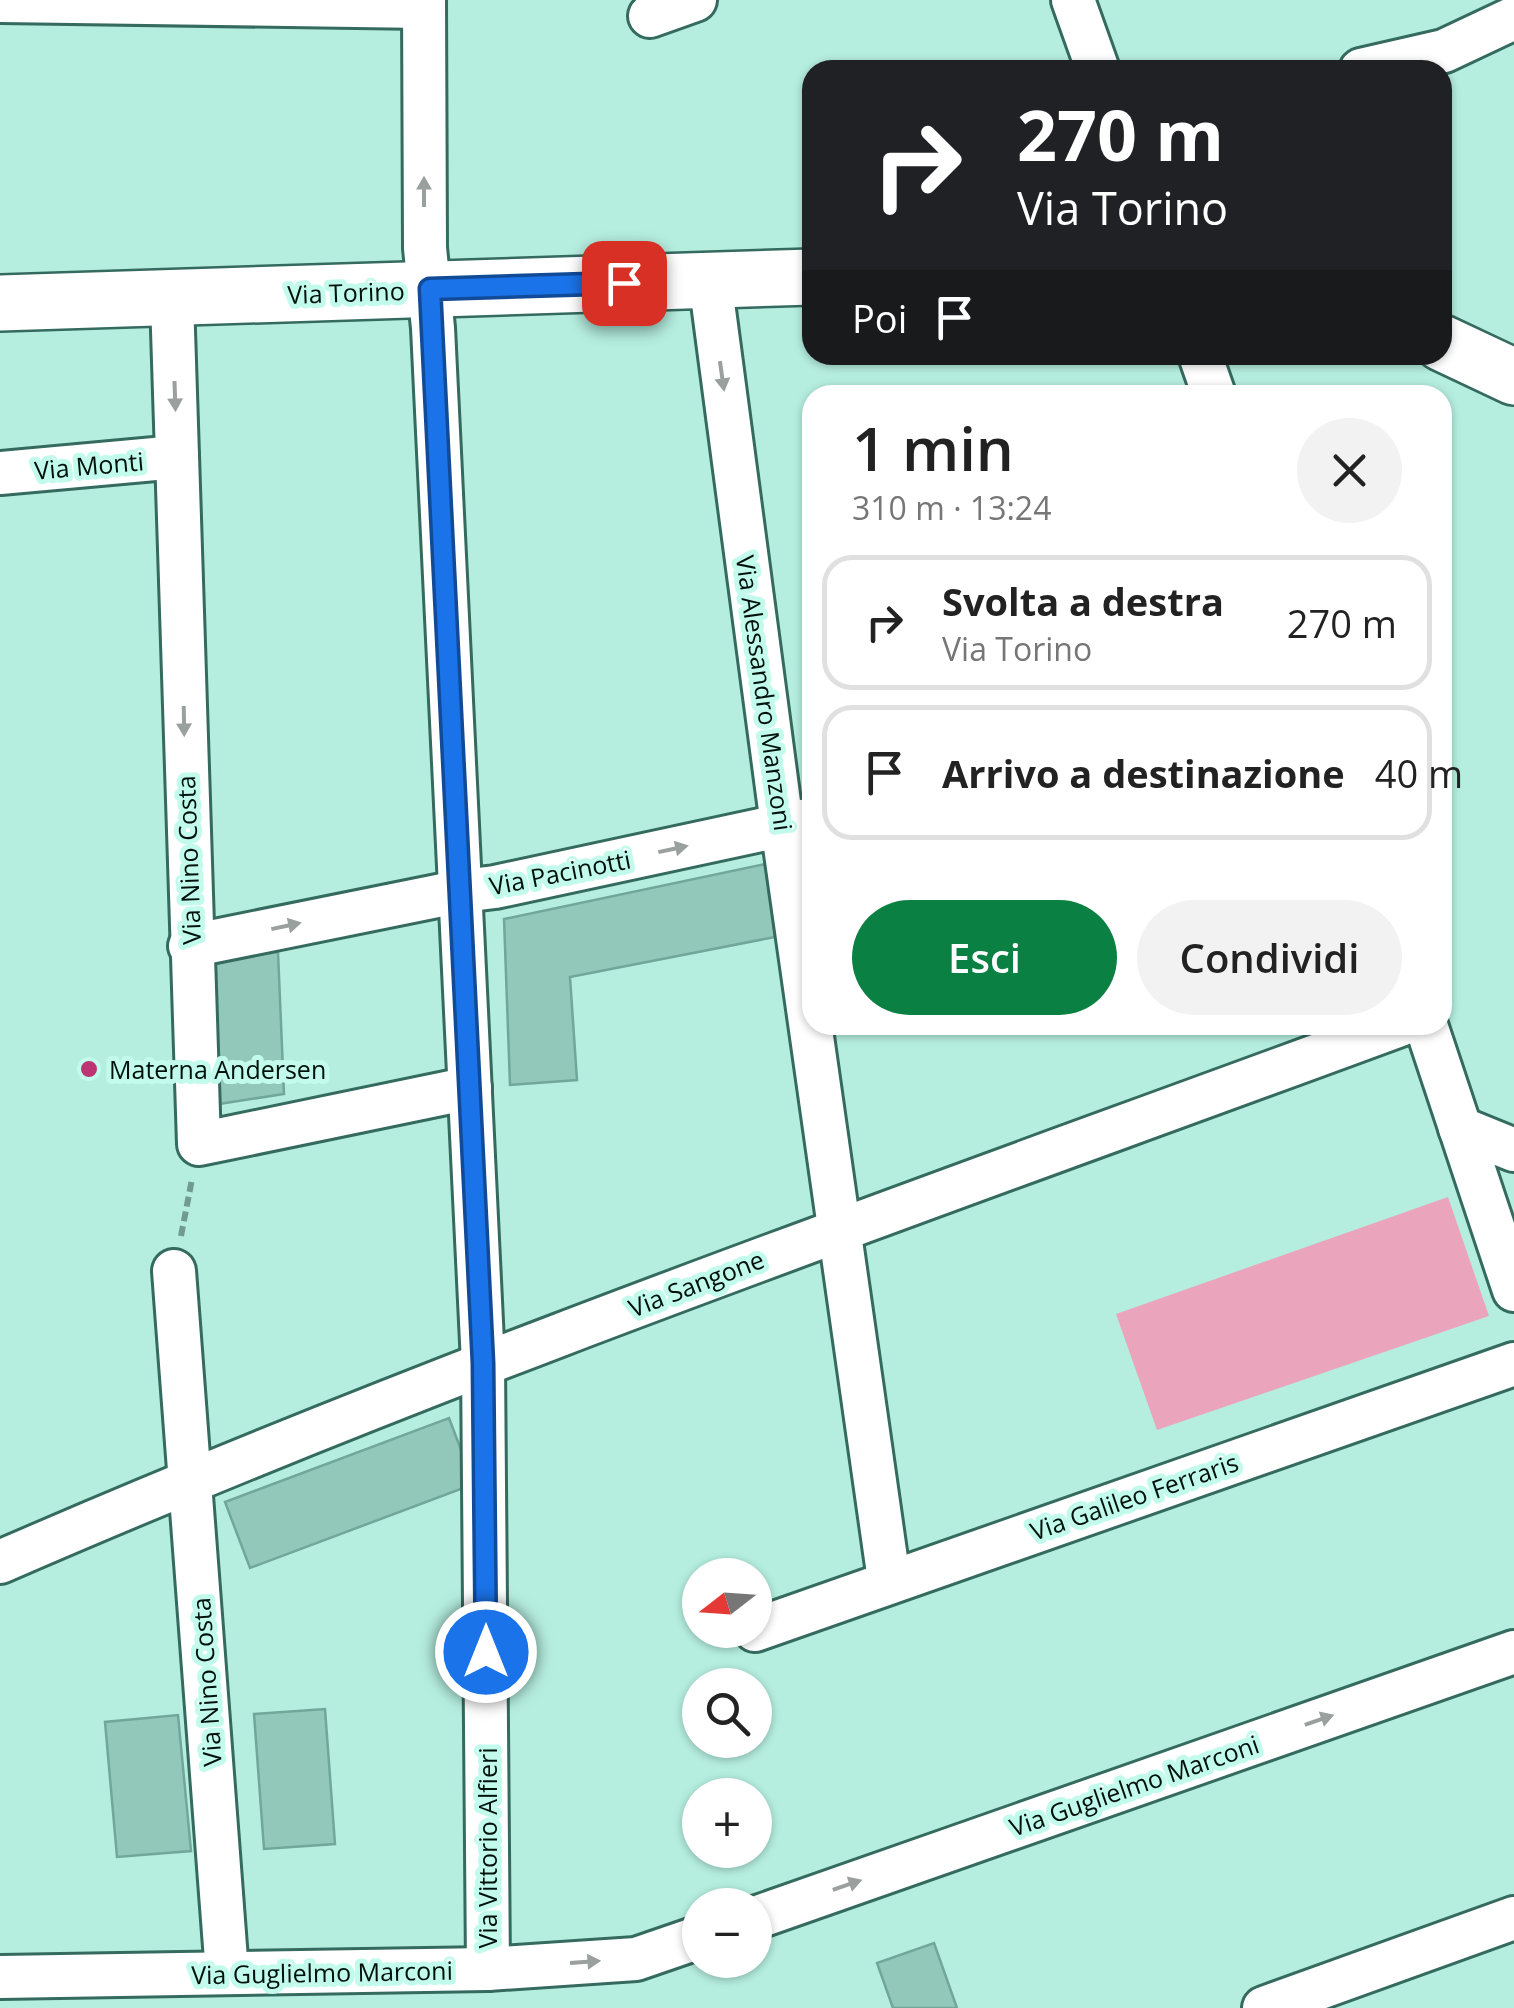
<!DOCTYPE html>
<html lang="it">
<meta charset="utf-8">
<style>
:root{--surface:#fff;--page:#f2f2f2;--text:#222;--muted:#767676;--line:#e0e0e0;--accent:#0b8043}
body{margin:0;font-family:"Open Sans",sans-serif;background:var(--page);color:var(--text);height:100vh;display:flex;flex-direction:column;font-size:38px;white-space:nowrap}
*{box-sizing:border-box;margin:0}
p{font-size:32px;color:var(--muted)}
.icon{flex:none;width:55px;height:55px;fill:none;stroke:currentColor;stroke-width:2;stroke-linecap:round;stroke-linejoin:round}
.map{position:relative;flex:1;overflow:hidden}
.sheet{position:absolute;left:802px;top:385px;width:650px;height:650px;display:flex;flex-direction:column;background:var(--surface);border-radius:30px;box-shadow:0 2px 8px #0004}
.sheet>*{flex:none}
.top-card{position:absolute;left:802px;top:60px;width:650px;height:305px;border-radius:30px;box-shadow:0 2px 8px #0004;background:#202124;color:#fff;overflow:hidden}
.needle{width:65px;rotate:253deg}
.buttons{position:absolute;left:682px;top:1558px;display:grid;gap:20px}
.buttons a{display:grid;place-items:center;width:90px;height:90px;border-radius:50%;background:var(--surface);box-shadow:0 2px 8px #0004;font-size:50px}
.pin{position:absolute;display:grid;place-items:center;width:85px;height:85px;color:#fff;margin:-42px;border-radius:20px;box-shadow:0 5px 15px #0006}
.me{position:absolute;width:110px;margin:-55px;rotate:0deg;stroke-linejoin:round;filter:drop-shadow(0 0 8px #0008)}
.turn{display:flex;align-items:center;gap:35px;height:210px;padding:0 50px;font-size:45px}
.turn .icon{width:130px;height:130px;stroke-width:2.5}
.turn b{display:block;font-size:70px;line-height:85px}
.then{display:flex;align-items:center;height:95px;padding:0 50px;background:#0003;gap:20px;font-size:38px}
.round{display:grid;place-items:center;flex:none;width:105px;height:105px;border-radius:52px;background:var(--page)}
.summary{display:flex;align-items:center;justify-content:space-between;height:170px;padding:0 50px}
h1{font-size:60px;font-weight:600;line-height:75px}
.button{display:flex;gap:20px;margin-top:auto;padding:20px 50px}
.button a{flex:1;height:115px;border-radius:60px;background:var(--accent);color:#fff;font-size:40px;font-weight:600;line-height:115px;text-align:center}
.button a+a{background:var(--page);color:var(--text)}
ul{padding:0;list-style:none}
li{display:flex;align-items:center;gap:30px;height:135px;margin:0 20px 15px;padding:0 30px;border:5px solid var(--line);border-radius:30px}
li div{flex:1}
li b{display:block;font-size:38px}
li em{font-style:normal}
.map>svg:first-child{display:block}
</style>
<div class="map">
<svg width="1514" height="2008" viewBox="0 0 1514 2008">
<rect width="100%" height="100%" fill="#b5eedf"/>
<!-- green -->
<polygon fill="#eaa5bd" points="1448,1197 1489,1316 1157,1430 1116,1314"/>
<!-- building -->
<g fill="#91c8ba" stroke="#71a79a" stroke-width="2.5">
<polygon points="765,864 775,937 570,977 577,1080 510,1085 504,919"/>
<polygon points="278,952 284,1094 219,1104 215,962"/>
<polygon points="449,1418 474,1484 250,1568 225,1502"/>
<polygon points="325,1709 335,1844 264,1849 254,1714"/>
<polygon points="178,1715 191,1851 117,1857 105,1722"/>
<polygon points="934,1943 957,2008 893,2008 877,1963"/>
</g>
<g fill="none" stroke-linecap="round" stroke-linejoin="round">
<!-- minor casing -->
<g stroke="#356a5e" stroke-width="48">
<g id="minor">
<polyline points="424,0 425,248 433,328 483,1363 488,1969"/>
<polyline points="1073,0 1098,70"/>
<polyline points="0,1 424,7"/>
<polyline points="650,16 695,0"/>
<polyline points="1361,70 1444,51 1514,18"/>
<polyline points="710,280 782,825 889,1580"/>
<polyline points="172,299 199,1144 470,1088"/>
<polyline points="1200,355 1214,395"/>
<polyline points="0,473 177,457"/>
<polyline points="190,946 462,891 495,887 812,819"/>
<polyline points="1426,1025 1514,1290"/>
<polyline points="1460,1128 1514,1150"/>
<polyline points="174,1271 227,1973"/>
<path d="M 0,1562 C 459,1362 931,1198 1400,1025"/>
<polyline points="755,1630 1514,1364"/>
<polyline points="755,1918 1514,1652"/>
<polyline points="0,1977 488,1969 636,1959 700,1937"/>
<polyline points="1264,2008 1514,1918"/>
</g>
</g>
<!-- major casing -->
<g stroke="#356a5e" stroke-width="60">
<g id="major">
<polyline points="0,303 812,277"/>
<polyline points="1442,343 1514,377"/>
</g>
</g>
<!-- path -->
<polyline stroke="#719b90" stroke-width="6" stroke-dasharray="10 5" stroke-linecap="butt" points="181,1236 192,1179"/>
<!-- minor -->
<use href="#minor" stroke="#fff" stroke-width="42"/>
<!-- major -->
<use href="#major" stroke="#fff" stroke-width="55"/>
</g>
<!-- one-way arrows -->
<defs><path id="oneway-solid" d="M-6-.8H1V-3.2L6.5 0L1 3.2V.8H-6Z" transform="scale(2.5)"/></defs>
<g fill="#99a09e">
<use href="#oneway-solid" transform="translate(424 192) rotate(-90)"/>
<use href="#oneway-solid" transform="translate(722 376) rotate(82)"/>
<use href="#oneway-solid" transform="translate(175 396) rotate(88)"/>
<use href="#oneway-solid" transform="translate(184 721) rotate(89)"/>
<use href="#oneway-solid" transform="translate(673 849) rotate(-12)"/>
<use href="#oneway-solid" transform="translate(286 926) rotate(-12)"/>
<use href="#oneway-solid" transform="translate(1319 1720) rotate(-19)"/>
<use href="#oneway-solid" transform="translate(847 1885) rotate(-19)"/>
<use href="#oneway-solid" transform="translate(585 1962) rotate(-4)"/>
</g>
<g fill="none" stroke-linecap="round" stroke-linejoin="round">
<!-- route casing -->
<g stroke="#114b97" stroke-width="25">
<polyline id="route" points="486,1652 483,1363 430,289 624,283"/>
</g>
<!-- route -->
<use href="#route" stroke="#1a73e8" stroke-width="18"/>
</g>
<!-- markers -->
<circle fill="#bc3472" stroke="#c2fbec" stroke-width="4" cx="89" cy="1069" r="10"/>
<g text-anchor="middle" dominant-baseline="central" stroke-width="10" stroke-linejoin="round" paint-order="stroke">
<!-- street labels -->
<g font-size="25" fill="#00110c" stroke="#c2fbec">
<text transform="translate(346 292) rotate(-2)">Via Torino</text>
<text transform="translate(89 465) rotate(-5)">Via Monti</text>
<text transform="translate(765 693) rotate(82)">Via Alessandro Manzoni</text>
<text transform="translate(188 860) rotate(-92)">Via Nino Costa</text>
<text transform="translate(560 872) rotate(-11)">Via Pacinotti</text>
<text transform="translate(696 1283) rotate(-21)">Via Sangone</text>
<text transform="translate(1134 1496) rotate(-19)">Via Galileo Ferraris</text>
<text transform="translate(206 1682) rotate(-94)">Via Nino Costa</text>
<text transform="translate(1134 1785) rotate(-19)">Via Guglielmo Marconi</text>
<text transform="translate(487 1848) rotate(-90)">Via Vittorio Alfieri</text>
<text transform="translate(322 1972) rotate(-1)">Via Guglielmo Marconi</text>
</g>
<!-- poi labels -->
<g font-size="25" fill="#00110c" stroke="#c2fbec" text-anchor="start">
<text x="109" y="1069">Materna Andersen</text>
</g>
</g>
</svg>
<div class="buttons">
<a><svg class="needle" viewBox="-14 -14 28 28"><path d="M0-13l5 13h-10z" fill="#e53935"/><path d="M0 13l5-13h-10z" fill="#767676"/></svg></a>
<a><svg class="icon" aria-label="search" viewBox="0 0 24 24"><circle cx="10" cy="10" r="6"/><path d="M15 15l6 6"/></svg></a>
<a>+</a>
<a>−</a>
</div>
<div class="pin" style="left:624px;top:283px;background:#d93025"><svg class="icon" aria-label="arrive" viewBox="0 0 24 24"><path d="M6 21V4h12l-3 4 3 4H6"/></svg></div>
<svg class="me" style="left:486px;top:1652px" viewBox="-20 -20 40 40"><circle r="17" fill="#1a73e8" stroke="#fff" stroke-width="3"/><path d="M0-11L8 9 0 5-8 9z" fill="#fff"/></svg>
<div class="top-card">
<div class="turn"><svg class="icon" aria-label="right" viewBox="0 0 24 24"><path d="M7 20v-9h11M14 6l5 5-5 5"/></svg><div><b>270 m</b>Via Torino</div></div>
<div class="then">Poi<svg class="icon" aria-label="arrive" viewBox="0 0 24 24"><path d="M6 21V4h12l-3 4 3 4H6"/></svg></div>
</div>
<section class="sheet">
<div class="summary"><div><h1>1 min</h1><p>310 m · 13:24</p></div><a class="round"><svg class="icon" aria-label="close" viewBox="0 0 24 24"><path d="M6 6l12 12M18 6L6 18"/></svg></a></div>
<ul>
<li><svg class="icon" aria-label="right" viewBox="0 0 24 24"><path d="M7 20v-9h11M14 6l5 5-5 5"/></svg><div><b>Svolta a destra</b><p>Via Torino</p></div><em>270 m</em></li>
<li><svg class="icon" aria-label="arrive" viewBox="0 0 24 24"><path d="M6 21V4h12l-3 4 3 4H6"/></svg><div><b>Arrivo a destinazione</b></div><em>40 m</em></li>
</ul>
<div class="button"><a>Esci</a><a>Condividi</a></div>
</section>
</div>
